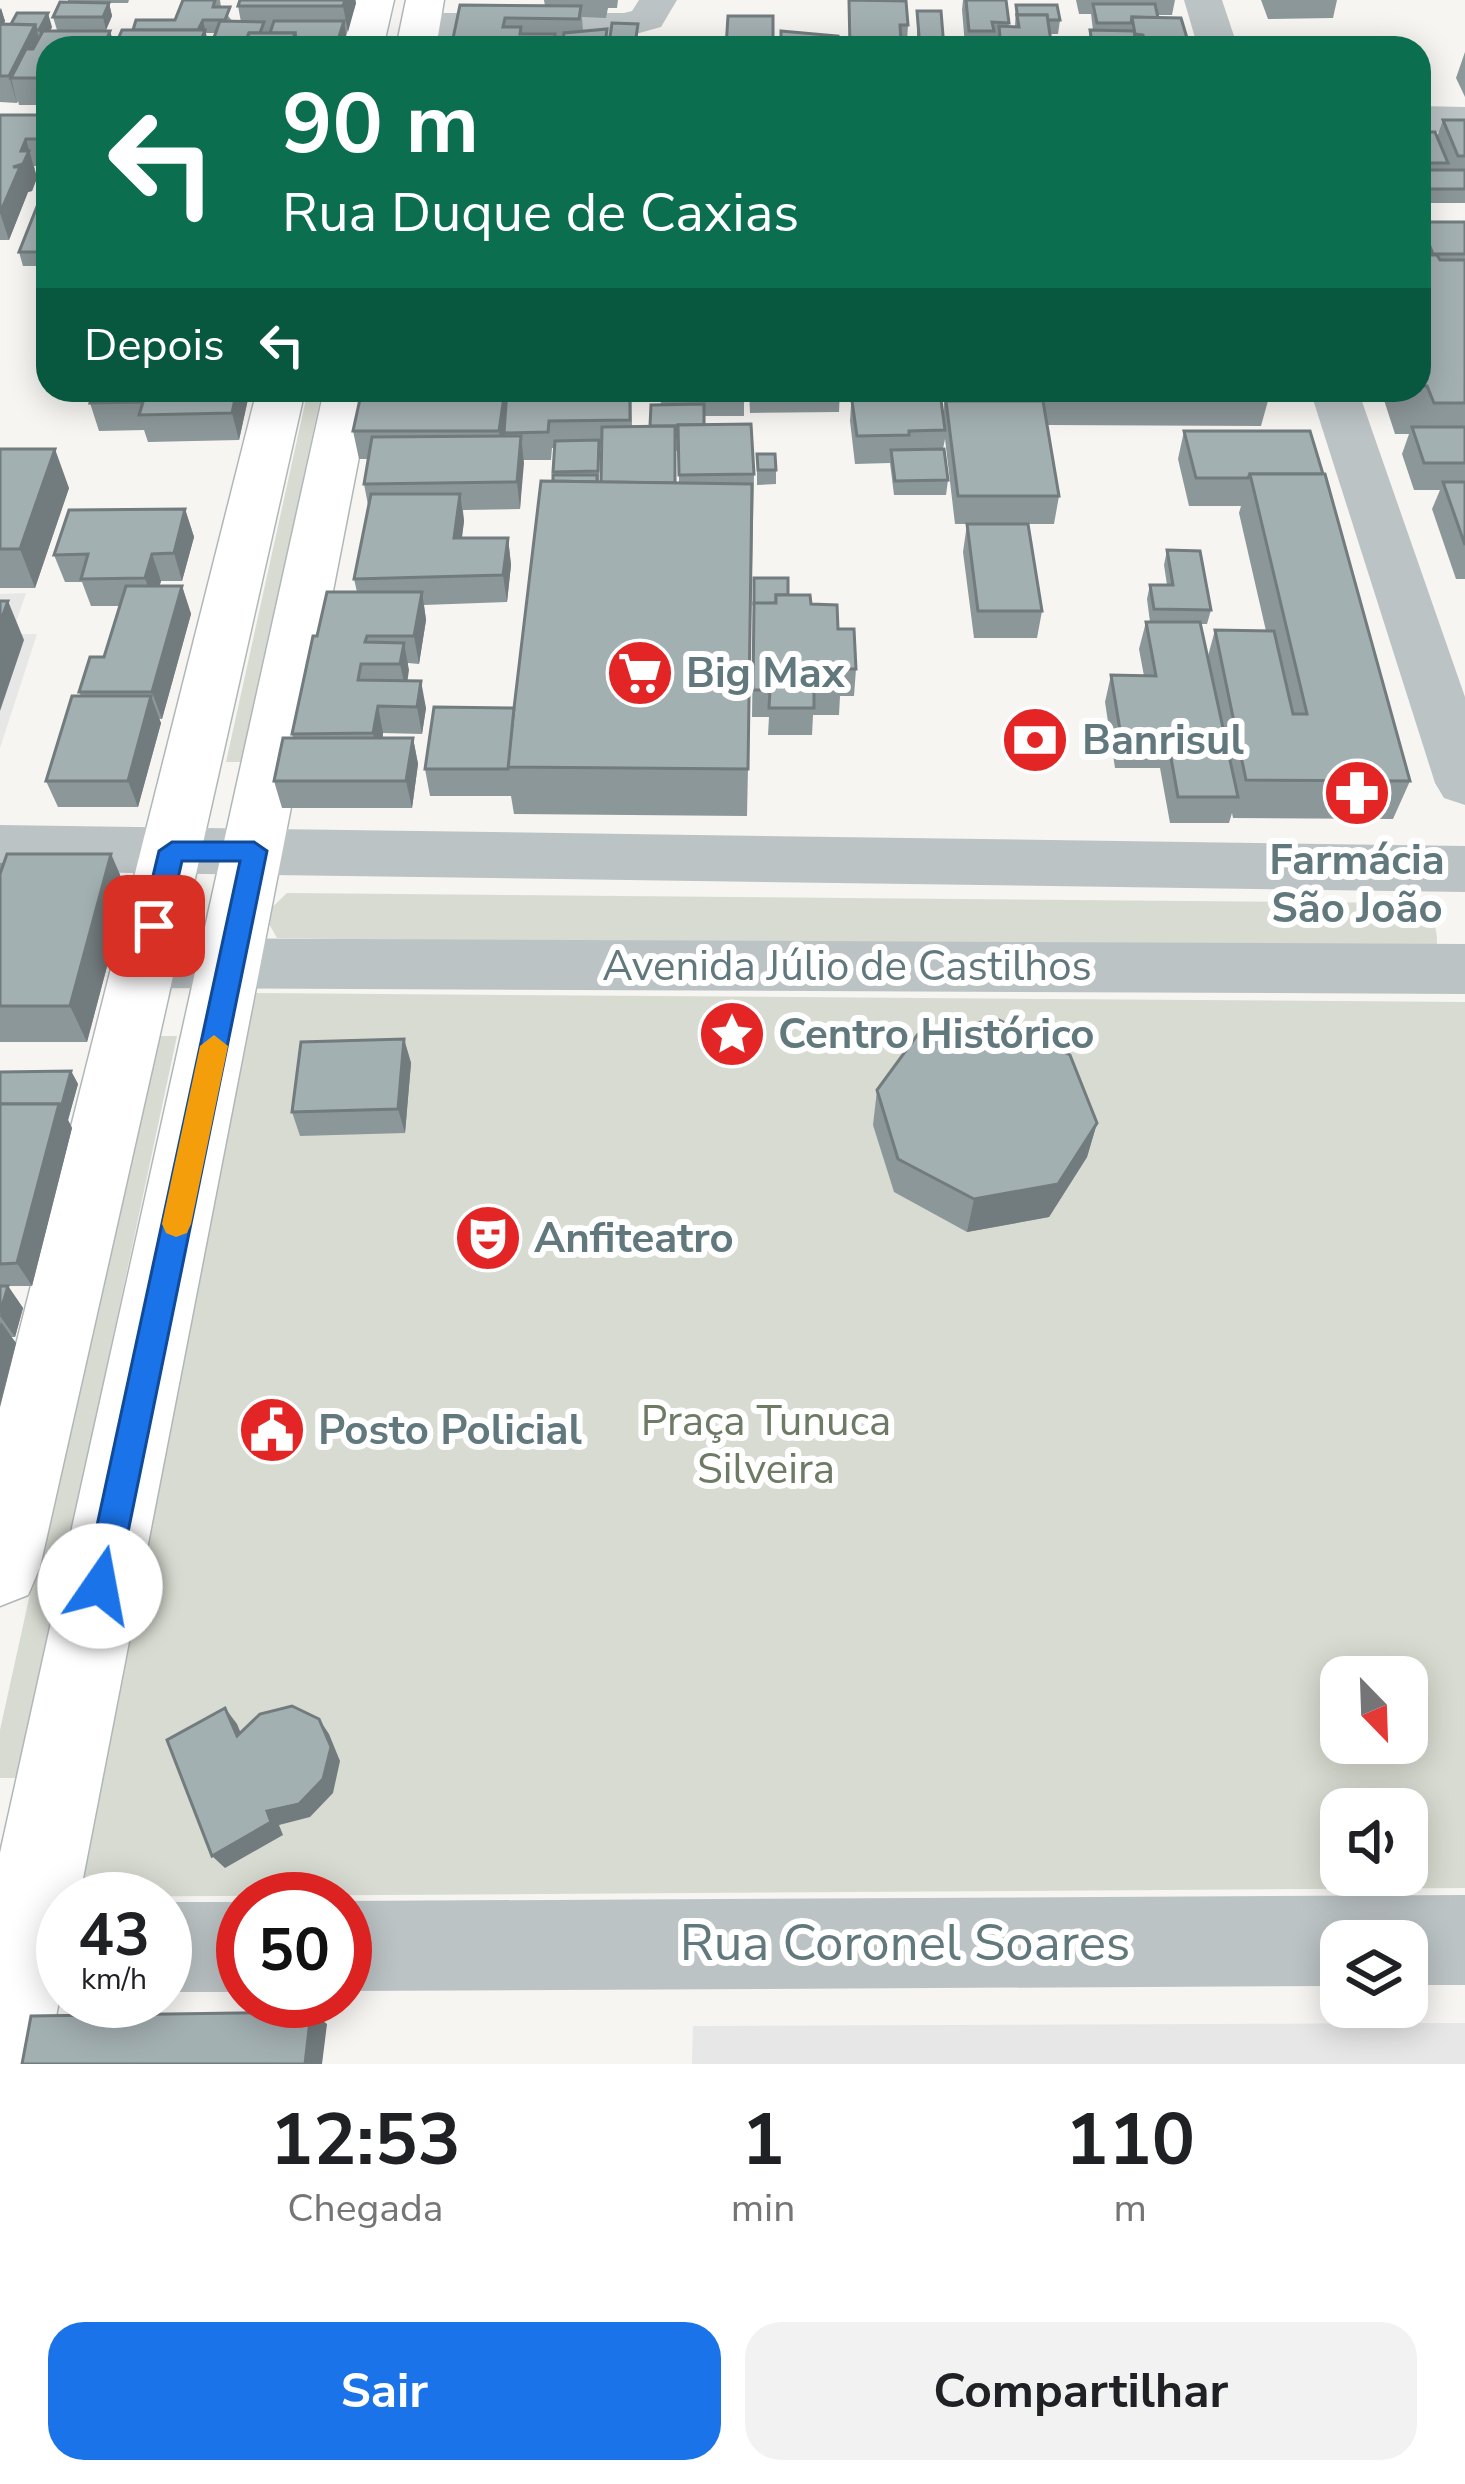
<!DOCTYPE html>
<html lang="pt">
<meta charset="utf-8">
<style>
:root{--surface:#fff;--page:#f2f2f2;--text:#202124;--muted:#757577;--accent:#1a73e8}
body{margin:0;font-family:"Nunito Sans",sans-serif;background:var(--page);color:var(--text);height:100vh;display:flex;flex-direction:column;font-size:45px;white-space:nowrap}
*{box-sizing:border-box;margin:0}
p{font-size:39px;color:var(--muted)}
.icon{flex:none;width:66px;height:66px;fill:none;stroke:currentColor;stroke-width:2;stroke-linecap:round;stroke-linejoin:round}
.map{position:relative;height:2064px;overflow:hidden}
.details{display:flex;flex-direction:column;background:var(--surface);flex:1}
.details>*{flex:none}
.banner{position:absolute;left:36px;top:36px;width:1395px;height:366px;border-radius:36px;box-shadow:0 6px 30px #0003;background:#0b6e4f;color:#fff;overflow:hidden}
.needle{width:78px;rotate:157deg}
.buttons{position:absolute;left:1320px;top:1656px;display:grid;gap:24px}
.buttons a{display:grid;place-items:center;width:108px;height:108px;border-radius:24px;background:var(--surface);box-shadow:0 6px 30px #0003;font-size:60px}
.speed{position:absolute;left:36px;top:1872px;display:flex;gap:24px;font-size:60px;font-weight:700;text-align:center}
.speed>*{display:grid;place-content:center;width:156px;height:156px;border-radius:50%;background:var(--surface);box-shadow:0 6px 30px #0003;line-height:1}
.speed small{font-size:30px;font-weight:400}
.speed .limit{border:18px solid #d22;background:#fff;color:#111}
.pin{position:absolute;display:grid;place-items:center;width:102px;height:102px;color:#fff;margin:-51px;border-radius:24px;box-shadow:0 6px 18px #0006}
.me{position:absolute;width:132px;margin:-66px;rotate:12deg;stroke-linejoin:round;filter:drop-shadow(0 0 9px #0008)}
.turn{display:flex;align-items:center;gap:42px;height:252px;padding:0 48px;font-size:54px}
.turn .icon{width:156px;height:156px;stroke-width:2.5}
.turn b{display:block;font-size:84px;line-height:102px}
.then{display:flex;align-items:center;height:114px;padding:0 48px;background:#0003;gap:24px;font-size:45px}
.eta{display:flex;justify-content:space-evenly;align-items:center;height:204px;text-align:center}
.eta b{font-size:72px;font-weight:700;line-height:84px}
.cta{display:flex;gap:24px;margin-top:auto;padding:24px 48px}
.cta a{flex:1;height:138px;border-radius:36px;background:var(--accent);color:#fff;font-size:48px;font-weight:700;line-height:138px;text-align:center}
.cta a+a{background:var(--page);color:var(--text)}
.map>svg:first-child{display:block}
</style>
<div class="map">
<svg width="1465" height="2064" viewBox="0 0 1465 2064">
<rect width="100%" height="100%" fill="#f6f5f2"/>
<!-- built -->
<g fill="#e6e7e6">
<polygon points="26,593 12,634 37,634 0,748 0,594"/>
<polygon points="1465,2023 1465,2064 692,2064 693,2026"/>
</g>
<!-- green -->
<g fill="#d7dbd1" fill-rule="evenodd">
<polygon points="308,390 322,390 243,762 226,762"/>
<path d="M 287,893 L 1415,903 C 1432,915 1437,923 1437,944 L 1423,954 L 277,938 L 264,915 Z"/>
<path d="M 249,993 L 1465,1002 L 1465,1888 L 67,1897 ZM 1341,1677 L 1407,1677 L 1407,1743 L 1341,1743 ZM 1341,1809 L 1407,1809 L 1407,1875 L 1341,1875 Z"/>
<polygon points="153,1036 177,1036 19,1778 0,1778 0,1730"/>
</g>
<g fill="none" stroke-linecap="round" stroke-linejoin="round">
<!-- major casing -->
<g stroke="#b0b7b9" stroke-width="3">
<g id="major">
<polygon points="356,0 394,0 383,48 343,48"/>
<polygon points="406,0 444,0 436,48 396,48"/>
<polygon points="257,390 305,390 40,1567 28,1595 0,1606 0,1408"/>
<polygon points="324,390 372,390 79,1899 63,1899 63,1980 47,2064 0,2064 0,1853"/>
</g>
</g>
<!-- minor -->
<g fill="#bcc3c5" fill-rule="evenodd">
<polygon points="639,0 677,0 661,27 625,37 420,37 406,33 400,25 406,17 420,13 624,13 632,11"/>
<polygon points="1184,0 1222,0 1238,48 1198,48"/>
<polygon points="1419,106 1465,107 1465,133 1419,132"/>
<polygon points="1310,390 1358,390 1465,697 1465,805 1444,798 1435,783"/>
<polygon points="0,825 1465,846 1465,892 0,871"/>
<polygon points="145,938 1465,944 1465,994 145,988 122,981 113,963 122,945"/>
<polygon points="1465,1895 1465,1985 1407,1985 1407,1941 1341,1941 1341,1986 345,1991 345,1901"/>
<rect x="165" y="1902" width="78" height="90"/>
</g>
<!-- major -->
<use href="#major" fill="#fff" fill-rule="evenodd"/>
</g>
<!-- wall -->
<g fill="#8c9799" fill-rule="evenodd">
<polygon points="68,0 129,0 128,3 109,3 112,16 106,30 57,30 53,17 68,2"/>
<path d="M 183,0 L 220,0 L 221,7 L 233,22 L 241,22 L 238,6 L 240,0 L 355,0 L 356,3 L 342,48 L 117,48 L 116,44 L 133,30 L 175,20 ZM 206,33 L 216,33 L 212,45 L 208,45 Z"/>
<polygon points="544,0 618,0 617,8 608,8 606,18 582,17 583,31 608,44 638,24 637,48 562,48 562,45 556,45 556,48 451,48 460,5 545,6"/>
<polygon points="849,0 908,25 907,41 917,41 917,11 944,48 849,48"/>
<polygon points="963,0 1006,0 1009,26 1015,27 1016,5 1060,20 1058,34 1050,34 1052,48 950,48 965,45 962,10"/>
<polygon points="1076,0 1175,0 1172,15 1157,15 1158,18 1190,48 1087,48 1090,30 1093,30 1091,14 1079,14"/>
<polygon points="1261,0 1337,0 1333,18 1268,19"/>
<polygon points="0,8 5,21 4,24 52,27 50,31 110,31 115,48 48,48 48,105 19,105 18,101 17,103 0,102"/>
<polygon points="1465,52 1465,97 1456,78"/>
<polygon points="0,115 48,115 48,166 34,166 37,178 32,191 28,192 9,240 0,240"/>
<polygon points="1443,120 1465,120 1465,203 1419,203 1419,132 1437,137"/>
<polygon points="48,204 48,266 23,266 19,252"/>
<polygon points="1420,222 1465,222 1465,579 1456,579 1432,509 1440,490 1414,490 1402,454 1409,434 1395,434 1383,397 1385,390 1419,390"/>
<polygon points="94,390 250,390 239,440 148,442 144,430 99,431 90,403"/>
<path d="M 505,390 L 507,401 L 631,390 L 632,426 L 650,426 L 661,405 L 660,390 L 744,390 L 744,416 L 704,416 L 704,425 L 754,474 L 747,816 L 514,814 L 511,796 L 430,796 L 425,769 L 514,708 L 553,481 L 554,448 L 552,448 L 551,460 L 523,460 L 520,509 L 463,510 L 464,521 L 462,538 L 508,538 L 511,565 L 507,602 L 424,605 L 426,620 L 419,664 L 408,663 L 407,681 L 426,708 L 422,734 L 383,733 L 383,738 L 413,738 L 418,764 L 412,808 L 282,808 L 274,781 L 293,738 L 292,734 L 317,636 L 357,592 L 354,579 L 368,505 L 364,484 L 369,459 L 359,459 L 353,431 ZM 600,447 L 602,447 L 601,482 L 599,482 ZM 676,451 L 679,451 L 679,483 L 676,483 Z"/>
<polygon points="749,390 840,390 839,412 750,413"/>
<polygon points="852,390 933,390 934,400 944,421 944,390 977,390 977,401 1004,401 1003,390 1271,390 1261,426 1047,425 1059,496 1054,524 1028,524 1042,611 1037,638 974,638 963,552 967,524 1016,524 955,524 945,439 943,449 948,480 946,495 894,495 890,463 855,464 850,421"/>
<polygon points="1184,431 1310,431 1410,781 1393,819 1233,818 1232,813 1229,823 1170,823 1160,768 1115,768 1105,702 1111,675 1144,676 1139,649 1146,622 1150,622 1147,599 1150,585 1167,585 1164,565 1167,550 1211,610 1207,624 1201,624 1208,656 1215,630 1266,631 1239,513 1241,506 1189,506 1178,459"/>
<polygon points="0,449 69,488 35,588 0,588"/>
<polygon points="757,454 776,470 776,484 757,485"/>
<polygon points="185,509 194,537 182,581 161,581 159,586 182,586 191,614 162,719 159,719 161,723 138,807 58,807 46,781 81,696 79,692 104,657 120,606 91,606 82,582 65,582 54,555"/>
<polygon points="754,578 811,604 838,629 856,669 854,696 840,696 839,715 813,715 812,735 768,735 769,717 752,717"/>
<polygon points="111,854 127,891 87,1042 0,1042 0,863"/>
<polygon points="404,1039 411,1063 405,1133 300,1136 292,1112"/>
<polygon points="71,1071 78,1084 68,1120 72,1128 32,1286 8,1286 23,1308 15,1337 11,1337 16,1343 0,1406 0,1072"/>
<polygon points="877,1090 1097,1123 1087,1157 1049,1217 967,1232 894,1192 873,1125"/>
</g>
<!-- shaded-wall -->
<g fill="#727b7d">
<polygon points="345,0 355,0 356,3 348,32 343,6"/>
<polygon points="109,3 112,16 106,30 103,17"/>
<polygon points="1,8 5,21 0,31 0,10"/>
<polygon points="48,13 52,27 43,44 39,30"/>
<polygon points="203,20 209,48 198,48 195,38"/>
<polygon points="344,21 346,35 342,48 338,48 337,43"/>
<polygon points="35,25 43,51 11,78 17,103 9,76"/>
<polygon points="110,31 115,48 103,48"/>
<polygon points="26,139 37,178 32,191 28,192 9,240 0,213"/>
<polygon points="237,390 250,390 239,440 232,413"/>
<polygon points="505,390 508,415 502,459 499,431"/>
<polygon points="521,436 524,463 520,509 517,482"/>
<polygon points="55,449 69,488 35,588 20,549"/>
<polygon points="460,494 464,521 458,565 454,538"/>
<polygon points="185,509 194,537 182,581 174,553"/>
<polygon points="508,538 511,565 507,602 503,575"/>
<polygon points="152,554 161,581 154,606 145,578"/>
<polygon points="182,586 191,614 162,719 152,692"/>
<polygon points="422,592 426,620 419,664 414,636"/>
<polygon points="8,601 24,640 0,711 0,623"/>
<polygon points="404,643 409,670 406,691 400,664"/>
<polygon points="421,681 426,708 422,734 417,707"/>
<polygon points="151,696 161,723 138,807 128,781"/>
<polygon points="378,706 383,733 379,760 373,733"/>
<polygon points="413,738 418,764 412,808 406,781"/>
<polygon points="111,854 127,891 87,1042 70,1006"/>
<polygon points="404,1039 411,1063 405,1133 398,1109"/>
<polygon points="71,1071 78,1084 68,1120 72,1128 32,1286 17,1263 59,1104"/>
<polygon points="1097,1123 1087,1157 1049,1217 967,1232 974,1199"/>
<polygon points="8,1286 23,1308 15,1337 0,1316"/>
<polygon points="1,1322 16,1343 0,1406 0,1325"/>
<polygon points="225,1708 237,1724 248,1750 237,1736"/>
<polygon points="319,1719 329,1734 340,1761 333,1793 310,1817 279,1825 283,1835 225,1868 212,1856"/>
<polygon points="311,2012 327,2024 322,2064 305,2064"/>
</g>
<!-- building -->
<g fill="#a3b0b2" stroke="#727b7d" stroke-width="3">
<polygon points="183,0 215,0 213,7 230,7 225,20 203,20 198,30 133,30 136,20 175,20"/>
<polygon points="240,0 345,0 343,6 238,6"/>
<polygon points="849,0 906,1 908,25 900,25 901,41 918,41 918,48 850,48"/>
<polygon points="966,0 1006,0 1009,23 992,22 994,31 969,31"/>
<polygon points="60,2 109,3 103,17 53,17"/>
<polygon points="1093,4 1155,4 1158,18 1132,17 1131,23 1097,23"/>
<polygon points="460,5 581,6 579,19 505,18 503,27 521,27 520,34 555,34 553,48 451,48"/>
<polygon points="1016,5 1057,5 1060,20 1048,20 1047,15 1017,15 1018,20"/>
<polygon points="917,11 941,11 944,48 920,48"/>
<polygon points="17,13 48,13 39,30 36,30 35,25 11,24"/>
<polygon points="1017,15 1047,15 1052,48 1001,48 999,26 1019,27"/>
<polygon points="728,16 773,16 773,48 726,48"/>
<polygon points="1132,17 1181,18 1190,48 1145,48 1143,35 1135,34"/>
<polygon points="220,21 264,22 260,33 249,33 245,43 212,43"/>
<polygon points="274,21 344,21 337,43 297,43 295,33 270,33"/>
<polygon points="612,23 638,24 635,44 609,44"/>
<polygon points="0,24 35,25 9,76 0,76"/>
<polygon points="607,29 605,44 586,43 585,48 562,48 564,33"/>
<polygon points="122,30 205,30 198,48 126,48 128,44 116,44"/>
<polygon points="1090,30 1134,31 1137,48 1093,48"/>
<polygon points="43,31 110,31 103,48 48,48 48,78 11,78 26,49 33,49"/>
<polygon points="781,31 838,36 838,48 781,48"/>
<polygon points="249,33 295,33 291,45 329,45 328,48 204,48 205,45 245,45"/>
<polygon points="1307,39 1343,39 1346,48 1284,48 1283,46 1310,46"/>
<polygon points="671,40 722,45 722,48 670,48"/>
<polygon points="586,43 636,44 636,48 585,48"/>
<polygon points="950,45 996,45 996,48 951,48"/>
<polygon points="0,115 48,115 48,139 26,139 21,151 29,151 23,164 13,167 20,167 0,213"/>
<polygon points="1443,120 1465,120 1465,156 1458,156"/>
<polygon points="1419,132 1435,132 1448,163 1419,163"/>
<rect x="1419" y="170" width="46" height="19"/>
<polygon points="38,204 48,204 48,252 19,252"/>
<polygon points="1420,222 1465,222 1465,254 1433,254"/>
<polygon points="1419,238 1426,255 1419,255"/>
<polygon points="1419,255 1437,255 1440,260 1465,260 1465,403 1434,403 1427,386 1419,386"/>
<polygon points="94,390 237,390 232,413 139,415 143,402 90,403"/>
<polygon points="362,390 505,390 499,431 353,431"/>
<polygon points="507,390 630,390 630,420 549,421 548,432 504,433"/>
<polygon points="911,390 933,390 934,400 912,400"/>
<polygon points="946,390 977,390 978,398 947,397"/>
<polygon points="902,393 904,400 941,400 945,430 909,431 909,435 857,436 851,394"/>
<polygon points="946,401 1043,401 1059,496 958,496"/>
<polygon points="704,404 704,425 678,425 678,437 675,437 675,426 650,426 651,405"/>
<polygon points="751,424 754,474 679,475 678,425"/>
<polygon points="675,426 675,483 601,482 602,427"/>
<polygon points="1412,427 1465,427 1465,463 1424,463"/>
<polygon points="1184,431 1310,431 1323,474 1250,474 1248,478 1196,478"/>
<polygon points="521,436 517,482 364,484 372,437"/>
<polygon points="599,440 598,471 553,472 555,441"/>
<polygon points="0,449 55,449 20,549 0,549"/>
<polygon points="944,449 948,480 895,481 891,450"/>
<polygon points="757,454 775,454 776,470 758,470"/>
<polygon points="1250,474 1325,474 1410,781 1246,780 1215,630 1274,631 1293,714 1307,714"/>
<polygon points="553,475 597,475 597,482 553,481"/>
<polygon points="541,481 752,484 748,769 507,767"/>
<polygon points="1443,482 1465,482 1465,545"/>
<polygon points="371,494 460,494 454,538 508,538 503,575 354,579"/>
<polygon points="185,509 174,553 152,554 145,578 81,579 88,554 54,555 69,510"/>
<polygon points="967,524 1028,524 1042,611 978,611"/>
<polygon points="1167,550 1200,551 1211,610 1154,609 1150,585 1173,585"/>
<polygon points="754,578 788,578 788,595 776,595 776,603 754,604"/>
<polygon points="126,586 182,586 152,692 79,692 90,657 104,657"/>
<polygon points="327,592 422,592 414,636 367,636 365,642 404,643 400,664 361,664 358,680 421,681 417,707 378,706 373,733 292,734 313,636 317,636"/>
<polygon points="776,595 810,595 811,604 837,605 838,629 854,629 856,669 840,669 840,688 814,688 814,708 769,708 770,690 753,690 754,603 776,603"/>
<polygon points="0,601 8,601 0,623"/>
<polygon points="1146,622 1200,622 1238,797 1178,797 1168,741 1122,742 1111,675 1156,676"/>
<polygon points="72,696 151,696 128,781 46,781"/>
<polygon points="434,707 514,708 508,769 425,769"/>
<polygon points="283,738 413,738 406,781 274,781"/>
<polygon points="7,854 111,854 70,1006 0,1006 0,874"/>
<polygon points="997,1019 1070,1055 1097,1123 1058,1184 974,1199 898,1159 877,1090 918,1034"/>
<polygon points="404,1039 398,1109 292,1112 301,1042"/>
<polygon points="71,1071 61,1108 59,1104 0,1104 0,1072"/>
<polygon points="0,1104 59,1104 17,1263 0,1264"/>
<polygon points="0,1286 8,1286 0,1313"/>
<polygon points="292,1706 319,1719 331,1747 323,1779 299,1804 267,1811 271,1822 212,1856 167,1740 225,1708 237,1736 260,1714"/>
<polygon points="311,2012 305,2064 22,2064 31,2016"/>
</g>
<!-- route -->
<polygon fill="#1a73e8" stroke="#114b97" stroke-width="3" points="172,842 254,842 267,851 117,1586 112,1598 100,1603 89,1598 84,1586 240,861 182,861 167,926 154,936 141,926 159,851"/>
<!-- slow -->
<polygon fill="#f59e0b" points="214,1035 228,1046 191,1224 187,1233 176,1237 166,1233 162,1224 200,1046"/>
<!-- icons -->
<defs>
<g id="supermarket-disc" transform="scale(3.45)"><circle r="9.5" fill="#e32625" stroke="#fff"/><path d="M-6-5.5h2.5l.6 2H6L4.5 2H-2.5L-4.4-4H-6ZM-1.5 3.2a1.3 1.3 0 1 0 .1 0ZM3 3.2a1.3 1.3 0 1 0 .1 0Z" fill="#fff"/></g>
<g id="bank-disc" transform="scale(3.45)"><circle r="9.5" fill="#e32625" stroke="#fff"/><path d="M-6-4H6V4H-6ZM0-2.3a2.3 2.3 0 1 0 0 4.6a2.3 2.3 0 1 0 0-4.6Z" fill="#fff"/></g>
<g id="pharmacy-disc" transform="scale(3.45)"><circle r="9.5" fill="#e32625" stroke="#fff"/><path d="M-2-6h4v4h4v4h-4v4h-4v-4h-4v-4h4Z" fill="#fff"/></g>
<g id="sight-disc" transform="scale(3.45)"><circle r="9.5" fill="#e32625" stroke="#fff"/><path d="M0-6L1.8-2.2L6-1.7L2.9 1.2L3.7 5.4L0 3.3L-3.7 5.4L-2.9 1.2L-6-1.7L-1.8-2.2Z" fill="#fff"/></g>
<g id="theatre-disc" transform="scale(3.45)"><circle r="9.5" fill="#e32625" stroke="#fff"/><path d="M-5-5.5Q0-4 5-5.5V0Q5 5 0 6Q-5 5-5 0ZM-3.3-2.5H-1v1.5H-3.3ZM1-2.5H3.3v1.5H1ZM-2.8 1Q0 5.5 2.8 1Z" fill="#fff"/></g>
<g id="civic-disc" transform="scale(3.45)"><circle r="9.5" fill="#e32625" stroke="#fff"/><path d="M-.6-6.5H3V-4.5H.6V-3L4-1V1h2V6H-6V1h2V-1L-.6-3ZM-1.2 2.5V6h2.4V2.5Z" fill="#fff"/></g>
</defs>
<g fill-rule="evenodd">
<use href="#supermarket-disc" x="640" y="673"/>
<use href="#bank-disc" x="1035" y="740"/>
<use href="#pharmacy-disc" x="1357" y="793"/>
<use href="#sight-disc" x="732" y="1034"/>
<use href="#theatre-disc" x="488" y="1238"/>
<use href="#civic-disc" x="272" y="1430"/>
</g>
<g text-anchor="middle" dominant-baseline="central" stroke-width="12" stroke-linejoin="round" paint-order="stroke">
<!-- poi labels -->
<g font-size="42" font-weight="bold" fill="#61787d" stroke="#fff" text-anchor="start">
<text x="686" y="673">Big Max</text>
<text x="1082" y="740">Banrisul</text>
<text x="1357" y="860" text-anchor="middle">Farmácia<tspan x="1357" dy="48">São João</tspan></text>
<text x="778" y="1034">Centro Histórico</text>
<text x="534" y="1238">Anfiteatro</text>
<text x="318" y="1430">Posto Policial</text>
</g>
<!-- street labels -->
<g font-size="42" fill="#61787d" stroke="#fff">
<text x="847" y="966">Avenida Júlio de Castilhos</text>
</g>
<!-- park labels -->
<g font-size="42" fill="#6d7a64" stroke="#fff">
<text x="766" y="1421">Praça Tunuca<tspan x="766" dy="48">Silveira</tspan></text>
</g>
<!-- near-street labels -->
<g font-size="51" fill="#61787d" stroke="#fff">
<text x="905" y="1943">Rua Coronel Soares</text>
</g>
</g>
</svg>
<div class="buttons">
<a><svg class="needle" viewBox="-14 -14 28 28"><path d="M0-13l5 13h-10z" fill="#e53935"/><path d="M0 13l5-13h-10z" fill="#757577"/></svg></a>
<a><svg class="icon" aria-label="sound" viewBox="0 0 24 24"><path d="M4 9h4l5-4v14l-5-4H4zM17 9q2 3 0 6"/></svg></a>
<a><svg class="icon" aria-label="layers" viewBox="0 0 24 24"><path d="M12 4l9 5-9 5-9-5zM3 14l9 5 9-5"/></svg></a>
</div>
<div class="speed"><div>43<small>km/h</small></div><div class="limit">50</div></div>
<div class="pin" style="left:154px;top:926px;background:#d93025"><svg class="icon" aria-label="arrive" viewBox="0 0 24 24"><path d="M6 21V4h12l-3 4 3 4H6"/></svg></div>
<svg class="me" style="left:100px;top:1586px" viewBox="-20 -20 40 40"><circle r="19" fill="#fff"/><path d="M0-13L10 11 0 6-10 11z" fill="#1a73e8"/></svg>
<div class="banner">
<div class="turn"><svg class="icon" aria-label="left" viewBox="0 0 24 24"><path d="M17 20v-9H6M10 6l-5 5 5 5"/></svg><div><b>90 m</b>Rua Duque de Caxias</div></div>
<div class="then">Depois<svg class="icon" aria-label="left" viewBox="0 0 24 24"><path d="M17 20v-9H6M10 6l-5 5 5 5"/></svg></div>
</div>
</div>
<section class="details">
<div class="eta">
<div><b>12:53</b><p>Chegada</p></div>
<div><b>1</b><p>min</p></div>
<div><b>110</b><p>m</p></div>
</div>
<div class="cta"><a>Sair</a><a>Compartilhar</a></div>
</section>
